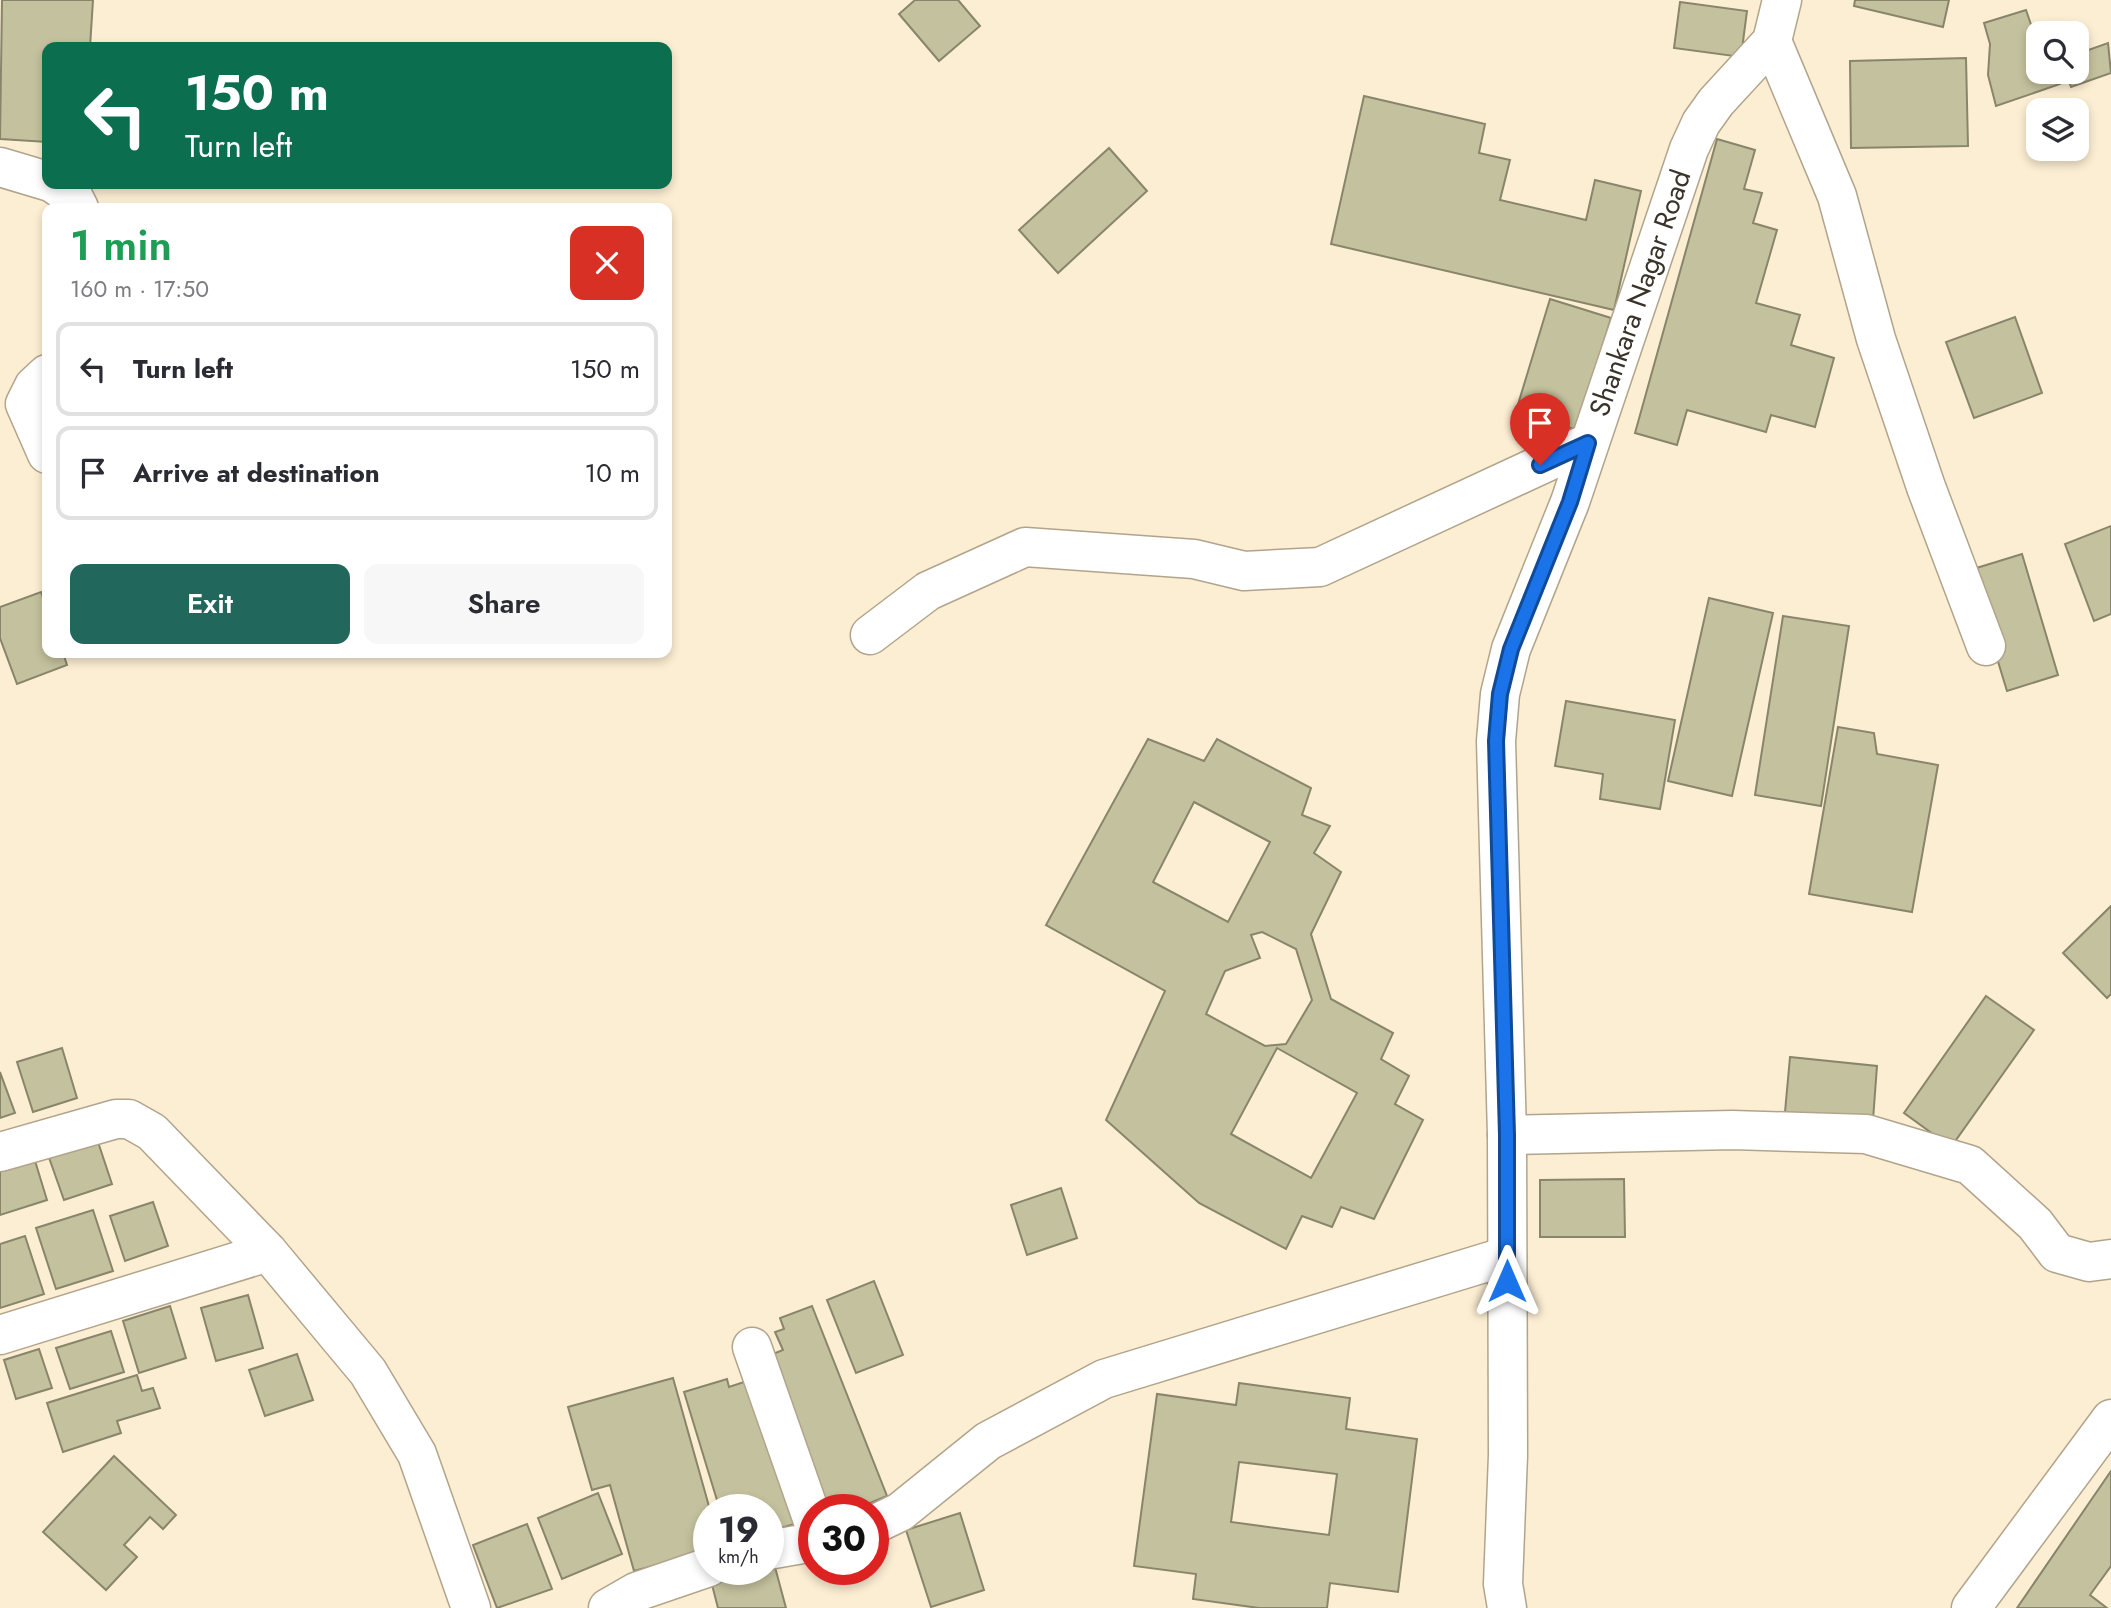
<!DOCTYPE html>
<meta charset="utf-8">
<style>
:root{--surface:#fff;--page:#f7f7f7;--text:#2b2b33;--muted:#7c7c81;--line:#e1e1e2;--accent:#21675b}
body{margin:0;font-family:Jost,sans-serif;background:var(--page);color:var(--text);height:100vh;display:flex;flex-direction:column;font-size:26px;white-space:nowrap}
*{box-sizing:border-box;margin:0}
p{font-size:23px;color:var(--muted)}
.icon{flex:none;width:38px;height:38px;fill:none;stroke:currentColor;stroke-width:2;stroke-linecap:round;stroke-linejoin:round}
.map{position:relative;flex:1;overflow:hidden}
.panel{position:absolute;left:42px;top:203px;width:630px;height:455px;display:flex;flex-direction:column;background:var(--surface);border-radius:14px;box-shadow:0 4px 10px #0003}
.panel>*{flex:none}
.top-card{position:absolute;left:42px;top:42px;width:630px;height:147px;border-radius:14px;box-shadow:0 4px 10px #0003;background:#0b6e4f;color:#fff;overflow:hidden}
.fabs{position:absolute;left:2026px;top:21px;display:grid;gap:14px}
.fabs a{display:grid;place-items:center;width:63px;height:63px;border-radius:14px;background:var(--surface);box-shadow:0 4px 10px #0003;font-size:35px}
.speed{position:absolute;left:693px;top:1494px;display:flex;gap:14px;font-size:35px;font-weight:700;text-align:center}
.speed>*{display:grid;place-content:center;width:91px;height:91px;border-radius:50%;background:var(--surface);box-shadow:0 4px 10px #0003;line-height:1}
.speed small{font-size:18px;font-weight:400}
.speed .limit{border:10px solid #d22;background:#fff;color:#111}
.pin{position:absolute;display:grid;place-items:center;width:60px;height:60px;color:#fff;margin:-72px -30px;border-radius:50% 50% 50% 0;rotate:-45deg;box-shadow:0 0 7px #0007}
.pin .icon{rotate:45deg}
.me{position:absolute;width:77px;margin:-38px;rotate:0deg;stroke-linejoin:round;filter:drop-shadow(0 0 5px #0008)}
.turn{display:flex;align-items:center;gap:24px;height:147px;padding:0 28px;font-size:32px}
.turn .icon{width:91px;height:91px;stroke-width:2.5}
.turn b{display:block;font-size:49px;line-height:60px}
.round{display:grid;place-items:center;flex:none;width:74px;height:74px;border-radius:14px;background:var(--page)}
.summary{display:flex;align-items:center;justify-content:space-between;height:119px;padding:0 28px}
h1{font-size:42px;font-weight:600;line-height:52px;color:#1e9e55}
.primary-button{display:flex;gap:14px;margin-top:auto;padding:14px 28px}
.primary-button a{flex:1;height:80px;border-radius:14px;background:var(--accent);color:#fff;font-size:28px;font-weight:600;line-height:80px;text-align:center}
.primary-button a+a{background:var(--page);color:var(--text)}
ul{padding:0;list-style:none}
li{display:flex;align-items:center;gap:21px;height:94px;margin:0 14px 10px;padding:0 14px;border:4px solid var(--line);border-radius:14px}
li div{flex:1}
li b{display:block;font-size:26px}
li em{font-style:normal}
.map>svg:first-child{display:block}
</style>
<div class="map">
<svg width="2111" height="1608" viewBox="0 0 2111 1608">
<rect width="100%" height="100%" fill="#fceed3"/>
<!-- building -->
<g fill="#c4c19e" stroke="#88856b" stroke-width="2" fill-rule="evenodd">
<polygon points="2,0 93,0 90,47 47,47 47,142 0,139"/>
<polygon points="915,0 958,0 980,26 939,61 899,14"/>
<polygon points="1855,0 1949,0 1943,27 1854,6"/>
<polygon points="1680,2 1747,11 1741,57 1674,48"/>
<polygon points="2026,10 2036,39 2039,39 2039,72 2056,72 2060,84 1996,106 1988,75 1990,44 1984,23"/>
<polygon points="2108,43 2111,73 2071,87 2066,72 2077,72 2077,54"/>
<polygon points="1966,58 1968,146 1851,148 1850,61"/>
<polygon points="1364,96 1485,124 1479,153 1510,160 1500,200 1586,220 1595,180 1641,191 1614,310 1331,244"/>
<polygon points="1717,139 1755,150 1744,189 1762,193 1753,223 1777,230 1756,303 1800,315 1791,345 1834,358 1815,427 1771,415 1766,432 1687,410 1677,445 1635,433"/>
<polygon points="1109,148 1147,191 1058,273 1019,230"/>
<polygon points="1550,299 1611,318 1577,430 1516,411"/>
<polygon points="2015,317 2042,393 1974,418 1946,342"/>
<polygon points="2111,526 2111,614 2094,621 2065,544"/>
<polygon points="2022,554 2058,675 2007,691 1970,570"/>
<polygon points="41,592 47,609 47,653 63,653 67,665 17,684 0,638 0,607"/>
<polygon points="1709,598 1773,613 1732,796 1668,781"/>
<polygon points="1783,616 1849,626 1821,806 1755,795"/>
<polygon points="1566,701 1675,720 1660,809 1600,799 1603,774 1555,766"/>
<polygon points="1838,727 1874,733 1877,754 1938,765 1912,912 1809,894"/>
<path d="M 1148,739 L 1204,761 L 1217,739 L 1311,788 L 1302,815 L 1330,826 L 1314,853 L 1341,872 L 1311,934 L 1331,999 L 1393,1033 L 1381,1059 L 1409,1076 L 1395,1104 L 1423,1120 L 1374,1219 L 1341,1207 L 1332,1227 L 1302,1216 L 1286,1249 L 1199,1203 L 1106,1120 L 1165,991 L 1046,925 ZM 1194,802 L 1270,842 L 1228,922 L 1153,882 ZM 1262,932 L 1296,949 L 1312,1000 L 1286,1044 L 1265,1046 L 1206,1014 L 1225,971 L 1260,958 L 1251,935 ZM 1277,1048 L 1357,1093 L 1311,1178 L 1231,1134 Z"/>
<polygon points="2111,906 2111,994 2107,998 2063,953"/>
<polygon points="1986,996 2034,1030 1951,1147 1904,1113"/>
<polygon points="62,1048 77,1098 33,1112 17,1062"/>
<polygon points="1790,1057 1877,1066 1873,1120 1785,1112"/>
<polygon points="0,1072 15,1113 0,1118"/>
<polygon points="96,1136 112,1184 64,1200 47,1152"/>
<polygon points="32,1151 47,1200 0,1215 0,1161"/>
<polygon points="1624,1179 1625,1237 1540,1237 1540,1180"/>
<polygon points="1061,1188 1077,1238 1027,1255 1011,1205"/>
<polygon points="153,1202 168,1246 125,1261 110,1216"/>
<polygon points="93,1210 113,1271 56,1289 36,1228"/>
<polygon points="25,1236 44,1294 0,1308 0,1244"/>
<polygon points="874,1281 903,1355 856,1373 827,1300"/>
<polygon points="248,1295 263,1348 216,1361 201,1308"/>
<polygon points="170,1306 186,1358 139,1373 123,1321"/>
<polygon points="812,1306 887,1496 853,1510 823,1510 763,1358 783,1350 775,1332 784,1329 780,1318"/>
<polygon points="111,1331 124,1372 70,1389 56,1348"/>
<polygon points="39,1349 52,1388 16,1399 4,1360"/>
<polygon points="297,1354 313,1400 265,1416 249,1370"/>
<polygon points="137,1375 142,1391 153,1388 160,1408 117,1421 121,1433 63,1452 47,1403"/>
<polygon points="673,1378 710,1510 709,1551 634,1571 610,1485 592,1490 568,1407"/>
<polygon points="727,1379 729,1387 747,1381 794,1524 768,1532 768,1510 720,1510 684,1392"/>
<path d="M 1239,1383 L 1350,1398 L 1346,1429 L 1417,1439 L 1398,1592 L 1330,1583 L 1327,1608 L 1259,1608 L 1193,1599 L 1196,1574 L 1134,1566 L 1157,1394 L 1236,1405 ZM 1239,1462 L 1337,1474 L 1329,1535 L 1231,1522 Z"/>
<polygon points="114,1456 176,1515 163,1529 150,1517 124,1545 137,1557 106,1590 43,1532"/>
<polygon points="2111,1471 2111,1566 2090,1595 2107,1608 2017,1608"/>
<polygon points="598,1493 622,1554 562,1579 538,1518"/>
<polygon points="960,1513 984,1590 931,1607 906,1530"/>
<polygon points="527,1524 552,1589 497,1608 473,1545"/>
<polygon points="772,1556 786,1608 718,1608 709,1573 722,1570 768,1570 768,1557"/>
</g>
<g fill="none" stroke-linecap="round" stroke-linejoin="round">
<!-- street casing -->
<g stroke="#b1a48b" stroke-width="41">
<g id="street">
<polyline points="1772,41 1837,196 1876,339 1926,487 1986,646"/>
<polyline points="0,167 47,181"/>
<polyline points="54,184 74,198 79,208"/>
<polyline points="47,374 34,386 25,404 47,454"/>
<polyline points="870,635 928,591 1025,547 1194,559 1244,571 1320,567 1588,443"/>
<polyline points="1507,1135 1732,1130 1866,1134 1970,1165 2035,1224 2057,1253 2089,1262 2111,1259"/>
<polyline points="0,1152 116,1119 129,1119 152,1132 268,1252 368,1372 417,1454 471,1608"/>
<polyline points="0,1335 268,1252"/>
<polyline points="752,1347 814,1524"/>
<polyline points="873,1525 900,1512 988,1441 1104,1379 1507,1256"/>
<polyline points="768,1550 814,1542"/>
<polyline points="608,1608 636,1592 709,1567"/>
<polyline points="1507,1608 1503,1584 1508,1455 1507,1135 1496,741 1500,694 1511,649 1570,502 1689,149 1701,123 1716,102 1772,41 1782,0"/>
<polyline points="1971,1608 2111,1419"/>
</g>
</g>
<!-- street -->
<use href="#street" stroke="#fff" stroke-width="38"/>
</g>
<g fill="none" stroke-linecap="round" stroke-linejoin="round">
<!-- route casing -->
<g stroke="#114b97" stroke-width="18">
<polyline id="route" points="1507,1281 1507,1135 1496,741 1500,694 1511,649 1570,502 1588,443 1540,465"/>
</g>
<!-- route -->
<use href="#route" stroke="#1a73e8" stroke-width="12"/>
</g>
<g text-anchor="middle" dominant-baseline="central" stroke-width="6" stroke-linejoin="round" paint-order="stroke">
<!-- street labels -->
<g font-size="28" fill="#393329" stroke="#fff">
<text transform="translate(1640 293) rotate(-71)">Shankara Nagar Road</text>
</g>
</g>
</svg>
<div class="fabs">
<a><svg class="icon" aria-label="search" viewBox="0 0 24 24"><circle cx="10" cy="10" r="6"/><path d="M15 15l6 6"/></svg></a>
<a><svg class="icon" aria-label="layers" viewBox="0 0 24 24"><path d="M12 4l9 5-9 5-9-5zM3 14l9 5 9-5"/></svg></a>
</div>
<div class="speed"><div>19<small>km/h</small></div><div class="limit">30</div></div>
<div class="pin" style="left:1540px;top:465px;background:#d93025"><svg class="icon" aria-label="arrive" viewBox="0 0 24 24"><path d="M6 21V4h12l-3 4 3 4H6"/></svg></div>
<svg class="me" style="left:1507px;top:1281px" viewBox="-20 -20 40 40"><path d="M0-17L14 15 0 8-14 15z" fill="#1a73e8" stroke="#fff" stroke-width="4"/></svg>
<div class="top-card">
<div class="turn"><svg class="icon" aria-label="left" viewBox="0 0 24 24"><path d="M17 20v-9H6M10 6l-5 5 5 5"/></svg><div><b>150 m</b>Turn left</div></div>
</div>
<section class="panel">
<div class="summary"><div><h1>1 min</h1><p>160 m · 17:50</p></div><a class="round" style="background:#d93025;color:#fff"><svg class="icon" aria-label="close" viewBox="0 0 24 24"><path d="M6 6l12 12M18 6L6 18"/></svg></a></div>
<ul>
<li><svg class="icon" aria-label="left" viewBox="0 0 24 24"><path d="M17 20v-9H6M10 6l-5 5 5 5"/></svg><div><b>Turn left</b></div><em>150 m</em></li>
<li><svg class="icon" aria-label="arrive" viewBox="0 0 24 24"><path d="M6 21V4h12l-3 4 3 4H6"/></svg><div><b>Arrive at destination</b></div><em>10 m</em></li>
</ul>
<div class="primary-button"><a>Exit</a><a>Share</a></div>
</section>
</div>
